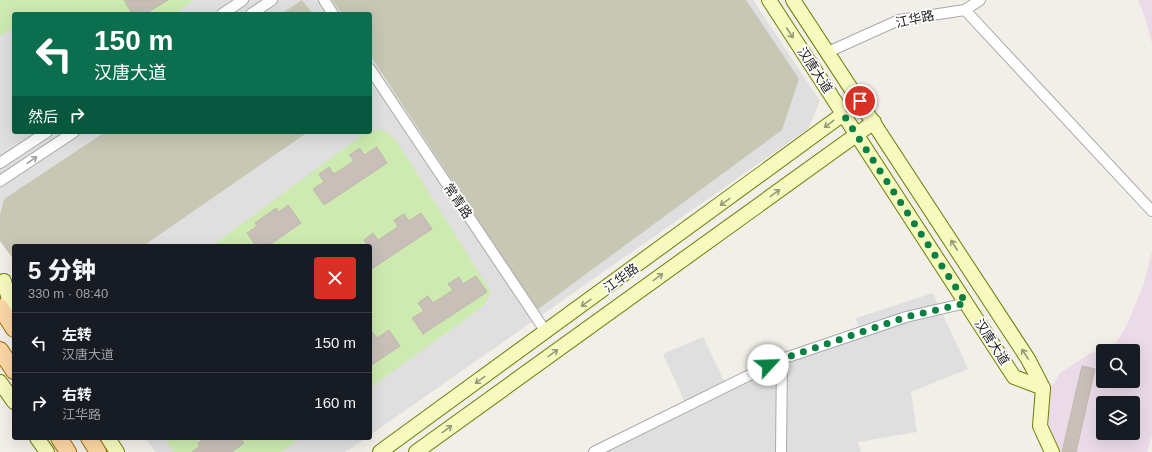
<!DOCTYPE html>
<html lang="zh">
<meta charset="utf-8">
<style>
:root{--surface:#171b24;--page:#242831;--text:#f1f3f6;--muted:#9ea1a6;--line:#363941}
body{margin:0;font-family:Arial,"Noto Sans SC",sans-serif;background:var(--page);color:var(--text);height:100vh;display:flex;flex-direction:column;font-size:15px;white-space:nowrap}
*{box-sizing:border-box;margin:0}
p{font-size:13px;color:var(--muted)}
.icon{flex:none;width:22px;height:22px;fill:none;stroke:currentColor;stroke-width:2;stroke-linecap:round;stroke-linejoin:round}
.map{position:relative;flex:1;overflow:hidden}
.panel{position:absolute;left:12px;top:244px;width:360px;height:196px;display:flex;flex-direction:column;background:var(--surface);border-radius:4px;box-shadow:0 4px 16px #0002}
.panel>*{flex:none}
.top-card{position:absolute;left:12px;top:12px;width:360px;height:122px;border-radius:4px;box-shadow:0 4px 16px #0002;background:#0b6e4f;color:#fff;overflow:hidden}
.buttons{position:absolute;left:1096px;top:344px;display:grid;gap:8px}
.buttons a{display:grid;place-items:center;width:44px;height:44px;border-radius:4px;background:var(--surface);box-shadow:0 4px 16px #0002;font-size:20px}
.pin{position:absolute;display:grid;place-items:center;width:34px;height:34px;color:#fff;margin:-17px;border:2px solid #fff;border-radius:50%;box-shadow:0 1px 4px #0007}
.me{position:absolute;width:44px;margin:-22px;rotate:65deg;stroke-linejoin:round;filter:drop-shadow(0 0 3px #0008)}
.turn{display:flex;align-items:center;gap:14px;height:84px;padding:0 16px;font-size:18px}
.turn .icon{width:52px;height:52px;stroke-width:2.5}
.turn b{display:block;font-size:28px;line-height:34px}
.then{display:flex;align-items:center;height:38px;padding:0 16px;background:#0003;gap:8px;font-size:15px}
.round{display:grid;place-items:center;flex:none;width:42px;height:42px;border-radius:4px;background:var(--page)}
.overview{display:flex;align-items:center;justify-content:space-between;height:68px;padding:0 16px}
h1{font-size:24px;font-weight:800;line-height:30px}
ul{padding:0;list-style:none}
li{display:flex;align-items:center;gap:12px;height:60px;padding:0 16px;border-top:1px solid var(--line)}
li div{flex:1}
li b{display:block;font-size:15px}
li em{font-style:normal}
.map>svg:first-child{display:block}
</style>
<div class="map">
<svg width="1152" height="452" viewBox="0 0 1152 452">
<rect width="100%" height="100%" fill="#f2efe9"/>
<!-- residential -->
<g fill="#e0dfdf" fill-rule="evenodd">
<path d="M 0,0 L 753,0 L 820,101 L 808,129 L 370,435 L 370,246 L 14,246 L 14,260 L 0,241 ZM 14,14 L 370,14 L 370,132 L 14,132 Z"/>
<polygon points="933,293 968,369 911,392 917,432 858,442 861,452 606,452 688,409 663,354 703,337 728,388 779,365 861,337 856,318"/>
<polygon points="145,438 366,438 345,452 156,452"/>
</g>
<!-- industrial -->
<g fill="#ebdbe8" fill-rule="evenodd">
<polygon points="1138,0 1152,0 1152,44 1145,17"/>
<path d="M 1152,251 L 1152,436 L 1147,452 L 1059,452 L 1049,430 L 1049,391 L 1060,373 L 1089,354 L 1116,343 L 1127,325 L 1144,283 ZM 1103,351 L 1133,351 L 1133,381 L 1103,381 ZM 1103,403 L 1133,403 L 1133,433 L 1103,433 Z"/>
</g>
<!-- construction -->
<g fill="#c7c7b4">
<polygon points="302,0 313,14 281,14"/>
<polygon points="332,0 746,0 799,79 782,130 537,310 370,55 370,14 342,14"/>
<polygon points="105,132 308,132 143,246 14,246 14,260 0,241 0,215 4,199"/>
</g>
<!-- grass -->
<g fill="#cdebb0">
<polygon points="0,0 194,0 174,14 14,14 14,35 10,29 0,36"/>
<polygon points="382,129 396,140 491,292 487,301 478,310 370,388 370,246 212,246 365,133"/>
<polygon points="164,438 301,438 281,452 174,452"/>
</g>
<!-- building -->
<g fill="#c7bfb8" stroke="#c4b6ab">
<polygon points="124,0 168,0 145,14 132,14"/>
<polygon points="377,147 387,163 324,205 313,189 324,182 319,174 329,167 334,174 354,161 349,155 360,148 364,155"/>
<polygon points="288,205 301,223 268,246 256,246 247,233 257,226 255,223 276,208 279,212"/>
<polygon points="421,213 432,229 370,270 370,246 368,246 364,240 373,233 378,240 398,227 394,220 404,214 409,221"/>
<polygon points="476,276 487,292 423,334 412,318 424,311 418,303 428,296 433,303 453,290 448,284 459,277 463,284"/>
<polygon points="370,329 377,338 389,330 400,346 370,366"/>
<polygon points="1082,366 1095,369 1076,452 1062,452"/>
<polygon points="206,438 240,438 244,443 232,452 192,452 200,446 198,443"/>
</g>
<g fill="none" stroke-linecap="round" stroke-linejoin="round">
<!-- street casing -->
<g stroke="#a9a9a9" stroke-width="12">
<g id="street">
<polyline points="324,0 333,14"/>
<polyline points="965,10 1152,211"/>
<polyline points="222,14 243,0"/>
<polyline points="251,14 272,0"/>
<polyline points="828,52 899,20 965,10 980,0"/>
<polyline points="370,69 546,332"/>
<polyline points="0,163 47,132"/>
<polyline points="0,181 74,132"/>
<polyline points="594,452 782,359 906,317 966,303"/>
<polyline points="781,452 782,359"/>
</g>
</g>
<!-- secondary casing -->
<g stroke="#707d05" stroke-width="16">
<g id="secondary">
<polyline points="769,0 1014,377 1043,388"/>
<polyline points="793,0 1028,359 1043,388 1040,426 1052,452"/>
<polyline points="4,281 14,319"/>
<polyline points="0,382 14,402"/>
<polyline points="37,438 47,452"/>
<polyline points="108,438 117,452"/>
<polyline points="380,452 861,101"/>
<polyline points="416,452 874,122"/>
</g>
</g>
<!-- primary casing -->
<g stroke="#a06b00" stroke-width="18">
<g id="primary">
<polyline points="0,307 14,329"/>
<polyline points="0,350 14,371"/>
<polyline points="59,438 68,452"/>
<polyline points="89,438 98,452"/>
</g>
</g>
<!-- street -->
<use href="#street" stroke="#fff" stroke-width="10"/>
<!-- secondary -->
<use href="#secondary" stroke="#f7fabf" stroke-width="14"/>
<!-- primary -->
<use href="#primary" stroke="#fcd6a4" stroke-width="16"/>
</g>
<!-- one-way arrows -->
<defs><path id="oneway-shaft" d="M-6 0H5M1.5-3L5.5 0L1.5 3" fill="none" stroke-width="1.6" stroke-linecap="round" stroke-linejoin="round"/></defs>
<g stroke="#979978">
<use href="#oneway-shaft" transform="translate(790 33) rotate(57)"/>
<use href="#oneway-shaft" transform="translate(829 124) rotate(143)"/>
<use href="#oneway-shaft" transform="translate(775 193) rotate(-36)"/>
<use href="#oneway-shaft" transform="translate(725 202) rotate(144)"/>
<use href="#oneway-shaft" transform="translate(954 245) rotate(-123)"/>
<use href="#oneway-shaft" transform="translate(658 277) rotate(-36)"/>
<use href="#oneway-shaft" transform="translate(586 303) rotate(144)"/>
<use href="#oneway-shaft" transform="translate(553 353) rotate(-36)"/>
<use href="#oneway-shaft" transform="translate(1025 354) rotate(-123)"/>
<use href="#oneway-shaft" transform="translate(480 380) rotate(144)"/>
<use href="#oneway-shaft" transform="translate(447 429) rotate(-36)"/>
</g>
<use stroke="#9c9c9c" href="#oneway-shaft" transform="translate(32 160) rotate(-34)"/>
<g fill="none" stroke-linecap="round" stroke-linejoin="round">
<!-- route -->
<polyline stroke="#0b8043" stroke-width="7" stroke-dasharray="0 12.6" points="768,365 782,359 906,317 966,303 843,114 860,101"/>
</g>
<g text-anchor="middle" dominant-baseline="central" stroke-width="3.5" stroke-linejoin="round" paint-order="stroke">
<!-- street labels -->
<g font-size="13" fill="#222" stroke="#fff">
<text transform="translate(915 19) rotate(-12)">江华路</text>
<text transform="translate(815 70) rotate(57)">汉唐大道</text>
<text transform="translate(458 201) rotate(56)">常青路</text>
<text transform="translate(621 278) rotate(-36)">江华路</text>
<text transform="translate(992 342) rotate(57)">汉唐大道</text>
</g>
</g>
</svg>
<div class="buttons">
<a><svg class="icon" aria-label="search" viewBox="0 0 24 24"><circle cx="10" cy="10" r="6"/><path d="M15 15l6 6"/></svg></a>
<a><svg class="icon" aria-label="layers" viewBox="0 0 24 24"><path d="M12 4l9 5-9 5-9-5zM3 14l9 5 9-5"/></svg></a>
</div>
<div class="pin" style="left:860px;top:101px;background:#d93025"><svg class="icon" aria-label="arrive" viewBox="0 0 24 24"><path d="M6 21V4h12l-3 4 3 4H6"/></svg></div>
<svg class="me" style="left:768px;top:365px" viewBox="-20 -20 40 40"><circle r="19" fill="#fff"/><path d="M0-13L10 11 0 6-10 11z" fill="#0b8043"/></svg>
<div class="top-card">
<div class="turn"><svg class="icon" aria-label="left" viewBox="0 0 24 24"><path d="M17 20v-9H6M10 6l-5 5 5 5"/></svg><div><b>150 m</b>汉唐大道</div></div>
<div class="then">然后<svg class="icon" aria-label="right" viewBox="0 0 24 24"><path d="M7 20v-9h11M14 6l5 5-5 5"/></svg></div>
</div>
<section class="panel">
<div class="overview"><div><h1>5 分钟</h1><p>330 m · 08:40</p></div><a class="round" style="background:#d93025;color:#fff"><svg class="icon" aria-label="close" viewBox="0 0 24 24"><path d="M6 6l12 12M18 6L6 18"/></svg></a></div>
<ul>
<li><svg class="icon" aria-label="left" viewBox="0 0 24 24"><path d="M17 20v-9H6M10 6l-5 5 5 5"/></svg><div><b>左转</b><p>汉唐大道</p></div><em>150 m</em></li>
<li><svg class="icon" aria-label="right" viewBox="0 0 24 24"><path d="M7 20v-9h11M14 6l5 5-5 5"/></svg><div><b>右转</b><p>江华路</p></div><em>160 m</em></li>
</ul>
</section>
</div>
